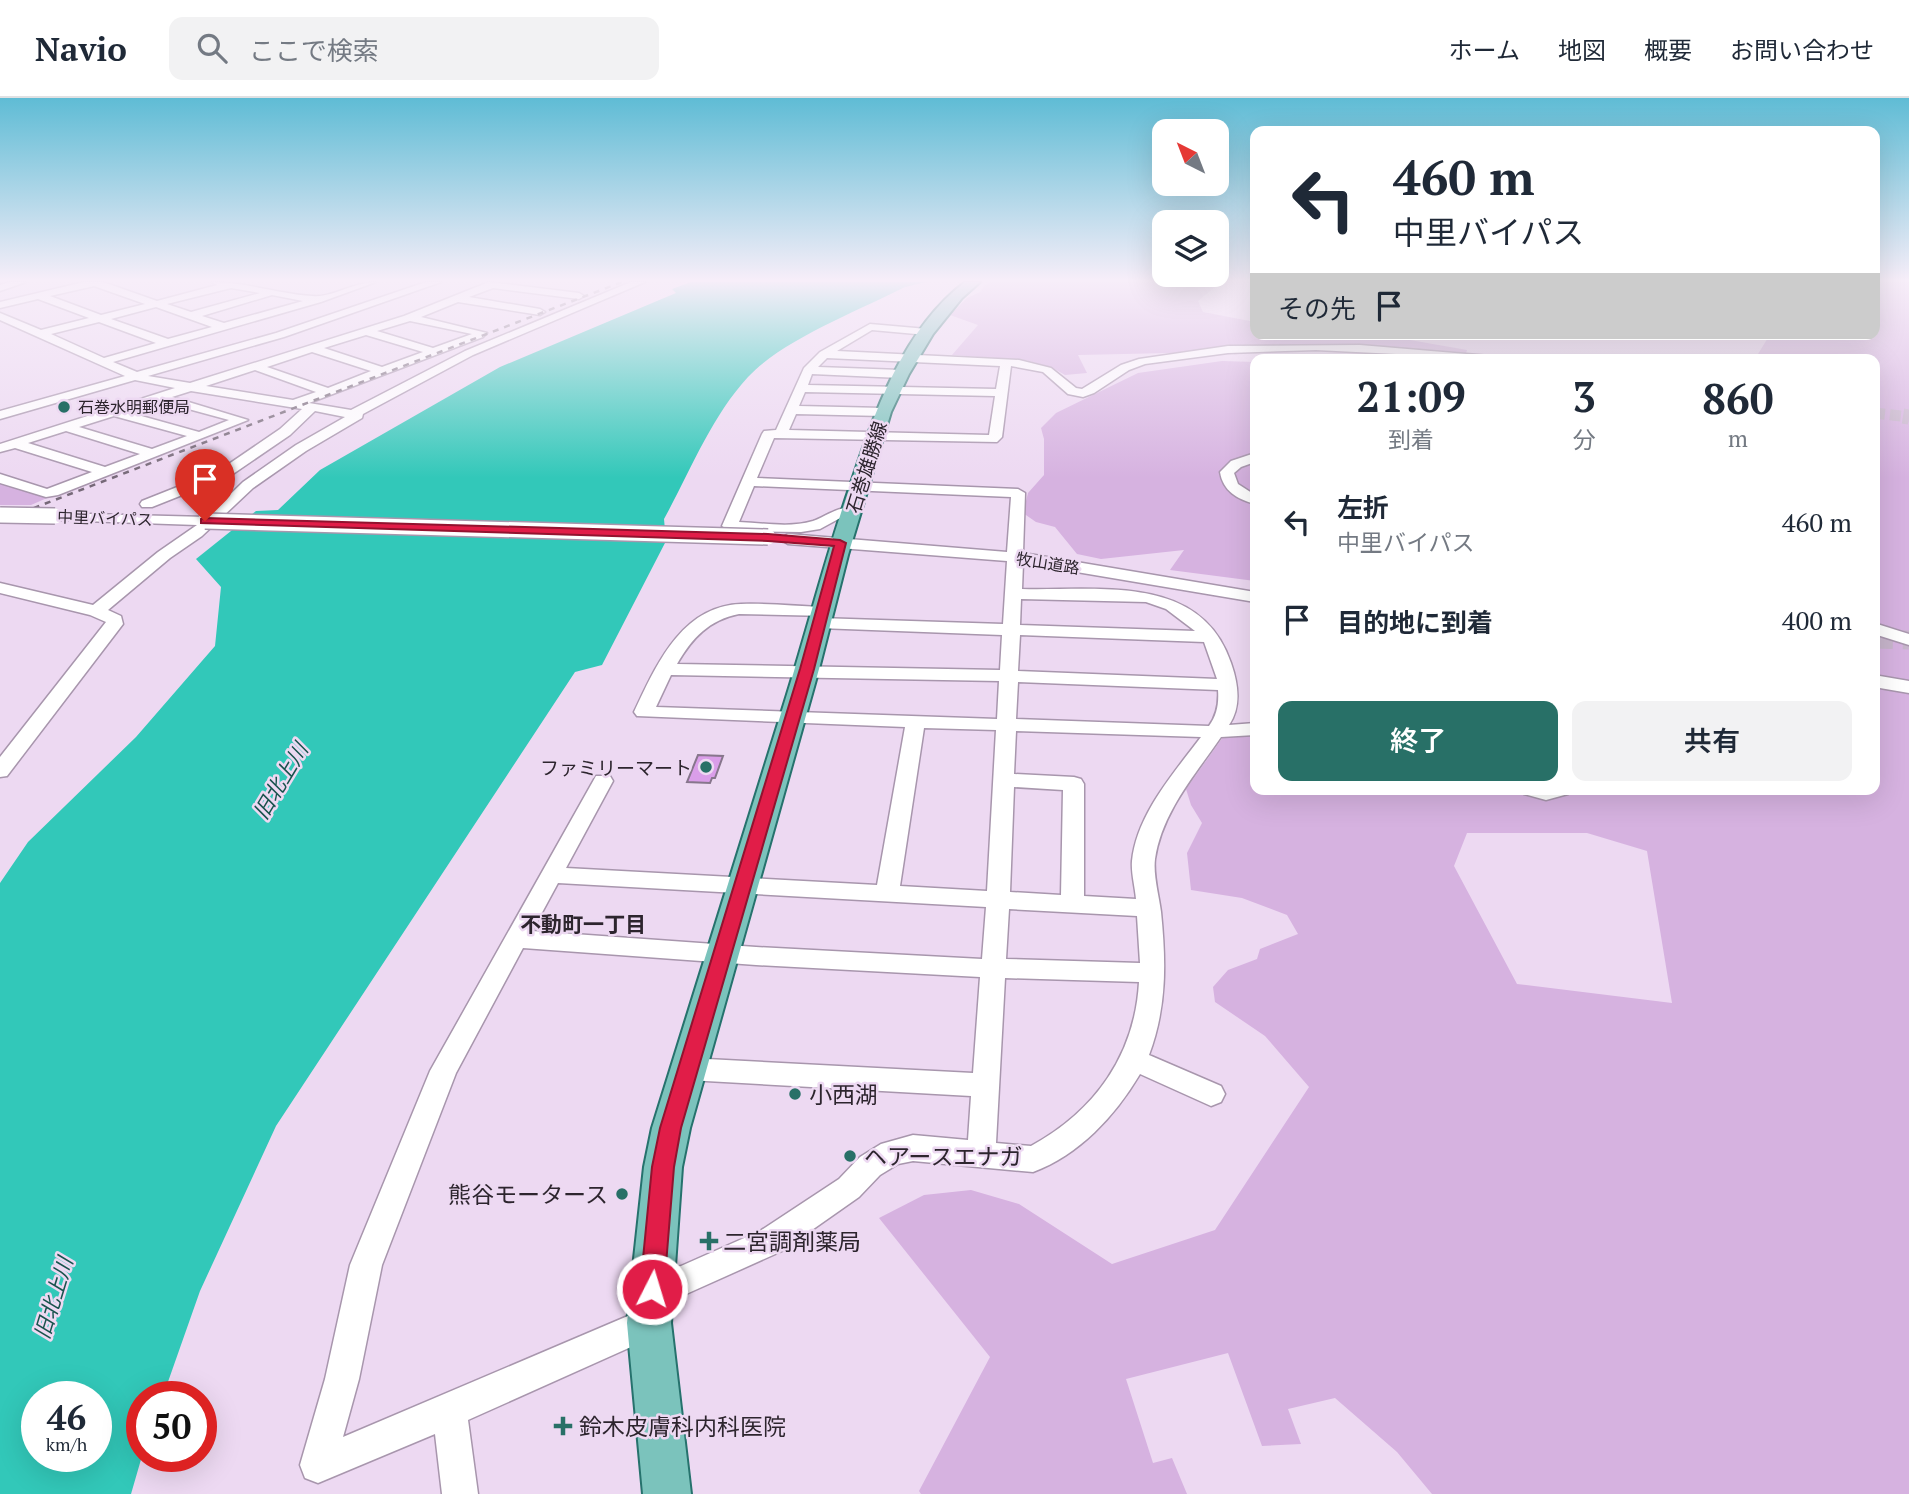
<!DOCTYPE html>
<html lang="ja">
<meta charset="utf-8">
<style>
:root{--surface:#fff;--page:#f2f2f3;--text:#1f2937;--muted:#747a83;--line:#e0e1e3;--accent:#287067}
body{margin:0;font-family:"PT Serif","Noto Sans JP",serif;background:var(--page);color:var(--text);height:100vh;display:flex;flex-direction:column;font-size:26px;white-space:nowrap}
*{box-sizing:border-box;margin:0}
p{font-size:23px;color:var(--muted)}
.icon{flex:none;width:38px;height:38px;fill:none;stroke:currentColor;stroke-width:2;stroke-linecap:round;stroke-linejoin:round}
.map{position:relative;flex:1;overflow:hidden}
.side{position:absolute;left:1250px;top:256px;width:630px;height:441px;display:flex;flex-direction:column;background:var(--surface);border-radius:14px;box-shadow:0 7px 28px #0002}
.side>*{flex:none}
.banner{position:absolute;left:1250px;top:28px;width:630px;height:214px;border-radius:14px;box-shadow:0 7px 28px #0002;background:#fff;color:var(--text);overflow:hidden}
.needle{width:46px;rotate:318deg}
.buttons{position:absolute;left:1152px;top:21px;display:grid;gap:14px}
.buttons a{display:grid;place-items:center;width:77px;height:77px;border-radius:14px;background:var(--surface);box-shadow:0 7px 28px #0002;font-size:35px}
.speed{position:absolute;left:21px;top:1283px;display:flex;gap:14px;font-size:35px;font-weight:700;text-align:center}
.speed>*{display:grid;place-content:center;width:91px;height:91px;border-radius:50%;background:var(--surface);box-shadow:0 7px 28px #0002;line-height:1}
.speed small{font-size:18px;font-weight:400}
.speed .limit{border:10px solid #d22;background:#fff;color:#111}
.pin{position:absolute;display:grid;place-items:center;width:60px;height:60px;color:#fff;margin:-72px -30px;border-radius:50% 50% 50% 0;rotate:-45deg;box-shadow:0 0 7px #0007}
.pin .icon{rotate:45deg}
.me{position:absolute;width:77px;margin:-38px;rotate:5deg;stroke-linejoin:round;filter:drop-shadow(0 0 5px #0008)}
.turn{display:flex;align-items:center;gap:24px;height:147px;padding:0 28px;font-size:32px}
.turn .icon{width:91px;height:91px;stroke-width:2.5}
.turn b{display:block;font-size:49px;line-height:60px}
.then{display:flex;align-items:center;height:66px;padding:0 28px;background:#0003;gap:14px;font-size:26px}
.eta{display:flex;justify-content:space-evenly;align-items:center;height:119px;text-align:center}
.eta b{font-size:42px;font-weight:600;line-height:49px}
.action{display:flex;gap:14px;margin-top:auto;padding:14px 28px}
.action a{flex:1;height:80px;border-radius:14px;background:var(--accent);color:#fff;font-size:28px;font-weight:600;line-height:80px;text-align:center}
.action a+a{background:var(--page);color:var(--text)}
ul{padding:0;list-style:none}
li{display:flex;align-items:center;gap:21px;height:98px;padding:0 28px}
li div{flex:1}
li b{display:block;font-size:26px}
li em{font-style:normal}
header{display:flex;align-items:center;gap:42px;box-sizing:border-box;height:98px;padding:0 35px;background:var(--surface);border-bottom:2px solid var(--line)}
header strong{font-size:33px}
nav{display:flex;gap:38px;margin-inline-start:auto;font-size:24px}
.search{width:490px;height:63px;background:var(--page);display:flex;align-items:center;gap:18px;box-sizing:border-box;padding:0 24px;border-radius:14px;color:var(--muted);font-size:26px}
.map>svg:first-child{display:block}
</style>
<header>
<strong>Navio</strong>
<div class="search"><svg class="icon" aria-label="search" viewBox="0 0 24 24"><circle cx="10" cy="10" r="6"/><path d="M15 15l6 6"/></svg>ここで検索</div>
<nav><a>ホーム</a><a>地図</a><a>概要</a><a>お問い合わせ</a></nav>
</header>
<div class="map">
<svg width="1909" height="1396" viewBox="0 0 1909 1396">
<rect width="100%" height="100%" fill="#edd9f2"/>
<!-- green -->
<g fill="#d6b2e0" fill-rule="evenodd">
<polygon points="990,184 1227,184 1216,188 1198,203 1203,214 1255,224 1255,236 1376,236 1467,252 1465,258 1358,251 1078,257 1087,275 1065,277 1051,269 1025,262 952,257 978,227 950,217 967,200 980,194 984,188"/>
<path d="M 1874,184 L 1909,184 L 1909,1396 L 1432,1396 L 1397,1354 L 1335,1300 L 1288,1311 L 1301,1346 L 1262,1348 L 1228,1255 L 1126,1281 L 1153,1365 L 1172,1360 L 1187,1396 L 921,1396 L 919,1393 L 990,1259 L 879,1120 L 924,1097 L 971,1092 L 1019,1106 L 1112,1166 L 1215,1132 L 1309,989 L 1265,938 L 1215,904 L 1213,889 L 1228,872 L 1257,861 L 1260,851 L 1298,836 L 1287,817 L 1242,800 L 1191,792 L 1187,755 L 1202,725 L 1191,707 L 1186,691 L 1223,639 L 1255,636 L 1255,691 L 1874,691 L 1874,261 L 1755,261 L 1769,238 L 1763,236 L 1874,236 ZM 1467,735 L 1587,735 L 1647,753 L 1672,905 L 1517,886 L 1454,768 Z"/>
<polygon points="1222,263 1255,264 1255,483 1170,472 1184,452 1101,461 1077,456 1055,429 1036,424 1023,415 1028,395 1044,377 1044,341 1041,330 1056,315 1138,275"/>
<polygon points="0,385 47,400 31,407 0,407"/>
</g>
<!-- water -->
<path fill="#32c8b9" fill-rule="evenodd" d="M 691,184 L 926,184 L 905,189 C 860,212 782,242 748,279 C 711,319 690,374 664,421 L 666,443 L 602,567 L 575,574 L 276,1028 L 200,1193 L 163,1298 L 142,1298 L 142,1358 L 131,1396 L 0,1396 L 0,785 L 28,744 L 136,639 L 215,548 L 221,489 L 196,461 L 256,413 L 278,412 L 320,372 L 500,269 L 676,195 L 672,191 ZM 37,1298 L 96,1298 L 96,1358 L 37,1358 Z"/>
<!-- building -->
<polygon fill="#da9ee9" stroke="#87768c" stroke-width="2" points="698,657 723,658 715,680 712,680 710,685 687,684"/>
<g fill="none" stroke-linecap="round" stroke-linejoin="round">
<!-- minor-tunnel-far2 -->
<polyline stroke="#c7b5cb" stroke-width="11" stroke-dasharray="11 5" stroke-linecap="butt" points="1874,315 1909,319"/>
<!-- minor-tunnel-far1 -->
<polyline stroke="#c7b5cb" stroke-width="15" stroke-dasharray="15 7" stroke-linecap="butt" points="1903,318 1909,319"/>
<!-- minor-tunnel -->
<polyline stroke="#c7b5cb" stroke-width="19" stroke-dasharray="19 10" stroke-linecap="butt" points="1874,541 1909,542"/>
<!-- minor casing -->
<g stroke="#a896ad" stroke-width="3">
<g id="minor">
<polygon points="9,184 26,184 0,193 0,187"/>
<path d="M 84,184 L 103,184 L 157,203 L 217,187 L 211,184 C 246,184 279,196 313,198 C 331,200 354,184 376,184 L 321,204 L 113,264 L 137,274 L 276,235 L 426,184 L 441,184 L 284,239 L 148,278 L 190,285 L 404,218 L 489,184 L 579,195 L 584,198 L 579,201 L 493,190 L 469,199 L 540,211 L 545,214 L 540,217 L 458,204 L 421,219 L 487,235 L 483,239 L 309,305 L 351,312 L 465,253 L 631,184 L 645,184 L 473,257 L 363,316 L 362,320 L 306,353 L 253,390 L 202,438 L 170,460 L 108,512 L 121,518 L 123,526 L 7,678 L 0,679 L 0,659 L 106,524 L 90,517 L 0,495 L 0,485 L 93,507 L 158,454 L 197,427 L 55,422 L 50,421 L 48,418 L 50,415 L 207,419 L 243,384 L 296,347 L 345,319 L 315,313 L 290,337 L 230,378 L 152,409 L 142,409 L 140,406 L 142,403 L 220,372 L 280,331 L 302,311 L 191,293 L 172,299 L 248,322 L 58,397 L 46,399 L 0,385 L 0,376 L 47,391 L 92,374 L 15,350 L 0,354 L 0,346 L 175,290 L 135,282 L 0,321 L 0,313 L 125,278 L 0,222 L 0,215 L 41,232 L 89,220 L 38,201 L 0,210 L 0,204 ZM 94,188 L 145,206 L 101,217 L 50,198 ZM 231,190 L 260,195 L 191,214 L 167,206 ZM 272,197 L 303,203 L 224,225 L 202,218 ZM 156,209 L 212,229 L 168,241 L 111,221 ZM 410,223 L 472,236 L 433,250 L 377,233 ZM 99,224 L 156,245 L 104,260 L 51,236 ZM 366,237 L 423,254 L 382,269 L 324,250 ZM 312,254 L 371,273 L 328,290 L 267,269 ZM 255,272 L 316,294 L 293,302 L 206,288 ZM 159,303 L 229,322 L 199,334 L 127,314 ZM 114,318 L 187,338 L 152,351 L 79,329 ZM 66,333 L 140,356 L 105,369 L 28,345 Z"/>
<path d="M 870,226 L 927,231 L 932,234 L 927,237 L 872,232 L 837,253 L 1019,262 L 1051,270 L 1076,290 L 1082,291 L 1121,267 L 1139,261 L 1228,248 L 1360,247 L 1490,258 L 1496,261 L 1316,252 L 1228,255 L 1145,266 L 1129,272 L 1094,295 L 1083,299 L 1068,296 L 1043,274 L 1011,268 L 1002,339 L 997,344 L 774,340 L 757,380 L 1018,391 L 1025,395 L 1023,455 L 1255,494 L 1255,504 L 1023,465 L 1022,491 C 1099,493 1201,475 1231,565 C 1238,585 1242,608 1229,627 L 1255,625 L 1255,637 L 1221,639 C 1195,677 1162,714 1155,761 C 1153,777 1159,798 1161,814 C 1166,864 1167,909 1149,957 L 1221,988 L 1225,996 L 1221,1004 L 1211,1008 L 1140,976 C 1115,1018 1079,1057 1033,1074 L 913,1063 L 898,1066 L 880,1077 L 859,1099 L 782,1153 L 684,1197 L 652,1206 L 641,1202 L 636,1191 L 641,1180 L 681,1168 L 760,1133 L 839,1081 L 860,1059 L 881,1046 L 913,1037 L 968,1042 L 971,998 L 688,982 L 678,979 L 675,971 L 678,963 L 688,960 L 973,975 L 980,879 L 756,867 L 523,850 L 456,975 L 382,1167 L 359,1281 L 343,1339 L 649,1209 L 660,1214 L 665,1225 L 660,1236 L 468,1322 L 478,1396 L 442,1396 L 435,1336 L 318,1385 L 305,1380 L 300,1367 L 325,1281 L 350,1167 L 430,973 L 596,678 L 610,678 L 613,683 L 566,770 L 877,787 L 905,629 L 637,618 L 634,614 C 656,568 681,508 741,506 C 768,505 795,508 822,509 L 831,514 L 828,518 L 739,516 C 709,522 692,540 677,566 L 1000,572 L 1002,537 L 819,530 L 810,525 L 819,520 L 1003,526 L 1007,463 L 788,446 L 780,441 L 788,436 L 1007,454 L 1011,399 L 754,388 L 739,424 C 763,425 790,430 813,423 C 828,418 845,402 859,415 L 857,418 L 842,419 L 820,431 L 801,434 L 730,433 L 722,428 L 762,336 L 764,333 L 776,332 L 804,270 L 820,254 ZM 827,260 L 1000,268 L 996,291 L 808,287 L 812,276 L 901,280 L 907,276 L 901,272 L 818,269 ZM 805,294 L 995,298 L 989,337 L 789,332 L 796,316 L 883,318 L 889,314 L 883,310 L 799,308 ZM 1021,501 L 1146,504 L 1166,511 L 1195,533 L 1020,527 ZM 1020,537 L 1204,544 L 1217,581 L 1018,573 ZM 671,577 L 999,583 L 997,621 L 656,609 ZM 1018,584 L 1218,592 C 1219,606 1217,617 1209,628 L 1016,621 ZM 924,630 L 996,632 L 987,793 L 900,788 ZM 1016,633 L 1201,639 C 1174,675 1137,716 1132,763 C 1131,775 1135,789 1136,801 L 1084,798 L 1084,686 L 1081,681 L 1074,679 L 1014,676 ZM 1014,689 L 1063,692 L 1061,797 L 1010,794 ZM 558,785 L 986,809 L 982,861 L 756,849 L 532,833 ZM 1009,811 L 1137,818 L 1140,865 L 1006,861 ZM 1005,880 L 1139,884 C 1135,957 1095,1013 1031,1048 L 996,1045 Z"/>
<path d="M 1255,355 L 1255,364 L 1241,369 L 1234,375 L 1238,386 L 1255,397 L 1255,406 C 1237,401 1223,393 1220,374 L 1231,363 Z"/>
<polygon points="1874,525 1909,536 1909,547 1874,536"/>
<polygon points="1874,577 1909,583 1909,595 1874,589"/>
<polygon points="1521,691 1571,691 1568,696 1546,702 1524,696"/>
</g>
</g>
<!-- major casing -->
<g stroke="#26726d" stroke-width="4">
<path id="major" d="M 965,184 L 980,184 L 962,200 L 933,236 L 909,276 L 891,314 L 848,457 L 819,571 L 690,1030 L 682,1069 L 671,1225 L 691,1396 L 643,1396 L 627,1225 L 644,1069 L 652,1030 C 696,889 740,747 784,606 C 807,533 825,460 850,388 C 874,316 902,232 965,184 Z"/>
</g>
<!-- minor -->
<use href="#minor" fill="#fff" fill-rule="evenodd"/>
<!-- major -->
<use href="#major" fill="#7bc3bc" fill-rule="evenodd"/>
<!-- rail -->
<polyline stroke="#766978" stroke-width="2.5" stroke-dasharray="6 6" stroke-linecap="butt" points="0,423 622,184"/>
<!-- minor-bridge casing -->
<g stroke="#a896ad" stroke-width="18" stroke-linecap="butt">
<g id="minor-bridge">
<polyline points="0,417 55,418"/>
<polyline points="205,423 768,439"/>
</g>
</g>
<!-- minor-bridge -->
<use href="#minor-bridge" stroke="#fff" stroke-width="15"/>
</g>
<!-- sky -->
<linearGradient id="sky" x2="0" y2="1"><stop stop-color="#5fbcd5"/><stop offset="0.48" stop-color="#f7eef9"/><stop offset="1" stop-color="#f7eef9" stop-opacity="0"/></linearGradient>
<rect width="1909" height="380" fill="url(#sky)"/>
<!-- route -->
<polygon fill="#e11d48" stroke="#92132f" stroke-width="2" points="205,420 768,436 840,442 846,445 814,571 681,1030 674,1069 664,1191 661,1199 652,1202 644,1199 640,1191 652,1069 660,1030 800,571 834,448 768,443 201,425 201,421"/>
<!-- markers -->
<g fill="#287067" stroke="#edd9f2" stroke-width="2.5">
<circle cx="64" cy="309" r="7"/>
<circle cx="706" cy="669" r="7"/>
<circle cx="795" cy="996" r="7"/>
<circle cx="850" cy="1058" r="7"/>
<circle cx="622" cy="1096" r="7"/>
<path d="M705.5 1132.5h7v7h7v7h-7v7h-7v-7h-7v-7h7z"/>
<path d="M559.5 1317.5h7v7h7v7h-7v7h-7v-7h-7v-7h7z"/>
</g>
<g text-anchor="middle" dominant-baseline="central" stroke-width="5" stroke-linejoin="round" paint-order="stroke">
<!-- far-poi labels -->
<g font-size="16" fill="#2d252e" stroke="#edd9f2" text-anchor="start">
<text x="78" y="309">石巻水明郵便局</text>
</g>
<!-- far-street labels -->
<g font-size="16" fill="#2d252e" stroke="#edd9f2">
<text transform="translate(105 420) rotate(2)">中里バイパス</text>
<text transform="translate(1048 465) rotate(9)">牧山道路</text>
</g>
<!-- street labels -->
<g font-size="19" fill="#2d252e" stroke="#edd9f2">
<text transform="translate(866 369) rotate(-73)">石巻雄勝線</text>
</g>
<!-- poi labels -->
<g font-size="19" fill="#2d252e" stroke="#edd9f2" text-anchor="end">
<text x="692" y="669">ファミリーマート</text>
</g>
<!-- water labels -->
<g font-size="21" font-style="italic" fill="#18534d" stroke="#edd9f2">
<text transform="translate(280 683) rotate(-59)">旧北上川</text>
<text transform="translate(53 1200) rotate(-73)">旧北上川</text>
</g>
<!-- neighbourhood labels -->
<g font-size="21" font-weight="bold" fill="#2d252e" stroke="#edd9f2">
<text x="583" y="826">不動町一丁目</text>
</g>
<!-- near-poi labels -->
<g font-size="23" fill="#2d252e" stroke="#edd9f2" text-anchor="start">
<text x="809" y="996">小西湖</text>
<text x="864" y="1058">ヘアースエナガ</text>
<text x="608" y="1096" text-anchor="end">熊谷モータース</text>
<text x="723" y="1143">二宮調剤薬局</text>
<text x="579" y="1328">鈴木皮膚科内科医院</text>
</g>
</g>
</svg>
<div class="buttons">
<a><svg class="needle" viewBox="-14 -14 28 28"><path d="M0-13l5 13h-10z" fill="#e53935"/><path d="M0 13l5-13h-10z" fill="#747a83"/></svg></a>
<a><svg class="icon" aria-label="layers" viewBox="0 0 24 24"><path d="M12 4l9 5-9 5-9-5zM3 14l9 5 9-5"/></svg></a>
</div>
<div class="speed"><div>46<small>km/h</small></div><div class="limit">50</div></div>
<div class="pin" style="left:205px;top:423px;background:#d93025"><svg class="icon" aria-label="arrive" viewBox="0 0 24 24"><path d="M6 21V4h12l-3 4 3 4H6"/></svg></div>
<svg class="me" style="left:652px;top:1191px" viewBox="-20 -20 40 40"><circle r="17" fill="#e11d48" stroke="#fff" stroke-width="3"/><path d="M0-11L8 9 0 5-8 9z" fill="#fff"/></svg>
<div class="banner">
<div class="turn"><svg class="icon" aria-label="left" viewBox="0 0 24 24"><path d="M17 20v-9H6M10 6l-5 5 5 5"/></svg><div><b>460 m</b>中里バイパス</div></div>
<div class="then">その先<svg class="icon" aria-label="arrive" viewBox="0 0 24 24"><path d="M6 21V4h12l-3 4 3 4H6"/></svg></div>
</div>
<section class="side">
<div class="eta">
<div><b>21:09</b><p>到着</p></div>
<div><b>3</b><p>分</p></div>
<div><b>860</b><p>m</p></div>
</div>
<ul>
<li><svg class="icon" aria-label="left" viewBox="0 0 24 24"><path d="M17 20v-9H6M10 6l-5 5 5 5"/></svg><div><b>左折</b><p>中里バイパス</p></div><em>460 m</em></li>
<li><svg class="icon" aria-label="arrive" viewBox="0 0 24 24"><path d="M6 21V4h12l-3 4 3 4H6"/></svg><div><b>目的地に到着</b></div><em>400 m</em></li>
</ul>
<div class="action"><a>終了</a><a>共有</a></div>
</section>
</div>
